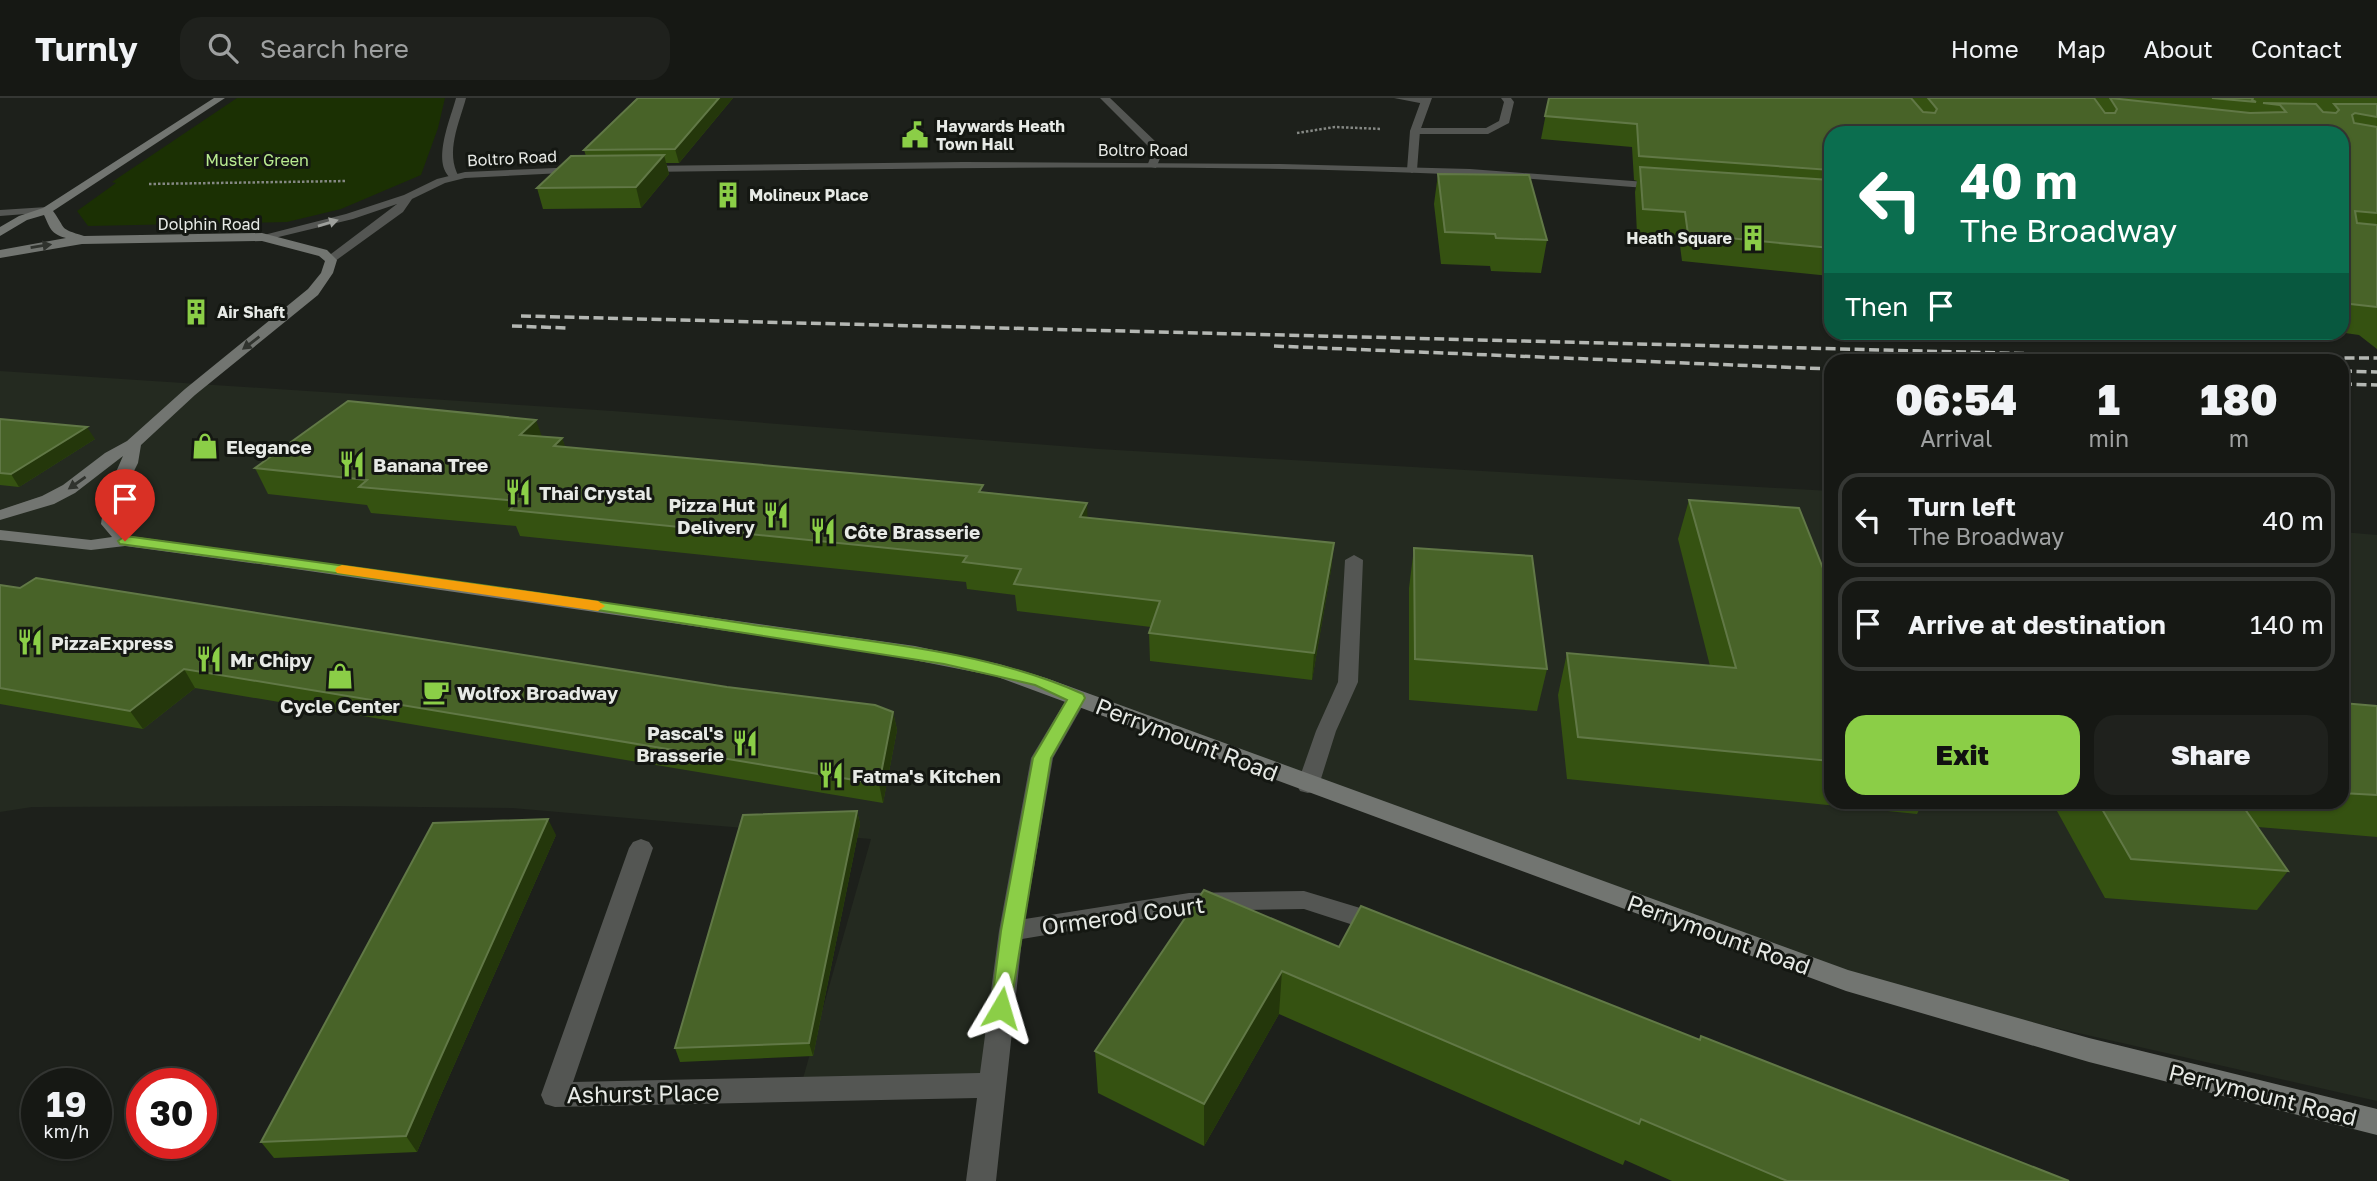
<!DOCTYPE html>
<meta charset="utf-8">
<style>
:root{--surface:#161814;--page:#1f211d;--text:#f1f3f6;--muted:#9ea0a0;--line:#353734;--accent:#8bce47}
body{margin:0;font-family:"Golos Text",sans-serif;background:var(--page);color:var(--text);height:100vh;display:flex;flex-direction:column;font-size:26px;white-space:nowrap}
*{box-sizing:border-box;margin:0}
p{font-size:23px;color:var(--muted)}
.icon{flex:none;width:38px;height:38px;fill:none;stroke:currentColor;stroke-width:2;stroke-linecap:round;stroke-linejoin:round}
.map{position:relative;flex:1;overflow:hidden}
.panel{position:absolute;left:1824px;top:256px;width:525px;height:455px;display:flex;flex-direction:column;background:var(--surface);border-radius:21px;box-shadow:0 2px 5px #0004,0 0 0 2px var(--line)}
.panel>*{flex:none}
.top-card{position:absolute;left:1824px;top:28px;width:525px;height:214px;border-radius:21px;box-shadow:0 2px 5px #0004,0 0 0 2px var(--line);background:#0b6e4f;color:#fff;overflow:hidden}
.speed{position:absolute;left:21px;top:970px;display:flex;gap:14px;font-size:35px;font-weight:700;text-align:center}
.speed>*{display:grid;place-content:center;width:91px;height:91px;border-radius:50%;background:var(--surface);box-shadow:0 2px 5px #0004,0 0 0 2px var(--line);line-height:1}
.speed small{font-size:18px;font-weight:400}
.speed .limit{border:10px solid #d22;background:#fff;color:#111}
.pin{position:absolute;display:grid;place-items:center;width:60px;height:60px;color:#fff;margin:-72px -30px;border-radius:50% 50% 50% 0;rotate:-45deg;box-shadow:0 0 7px #0007}
.pin .icon{rotate:45deg}
.me{position:absolute;width:77px;margin:-38px;rotate:7deg;stroke-linejoin:round;filter:drop-shadow(0 0 5px #0008)}
.turn{display:flex;align-items:center;gap:24px;height:147px;padding:0 21px;font-size:32px}
.turn .icon{width:91px;height:91px;stroke-width:2.5}
.turn b{display:block;font-size:49px;line-height:60px}
.then{display:flex;align-items:center;height:66px;padding:0 21px;background:#0003;gap:14px;font-size:26px}
.eta{display:flex;justify-content:space-evenly;align-items:center;height:119px;text-align:center}
.eta b{font-size:42px;font-weight:800;line-height:49px}
.primary-button{display:flex;gap:14px;margin-top:auto;padding:14px 21px}
.primary-button a{flex:1;height:80px;border-radius:21px;background:var(--accent);color:#111;font-size:28px;font-weight:800;line-height:80px;text-align:center}
.primary-button a+a{background:var(--page);color:var(--text)}
ul{padding:0;list-style:none}
li{display:flex;align-items:center;gap:21px;height:94px;margin:0 14px 10px;padding:0 7px;border:4px solid var(--line);border-radius:21px}
li div{flex:1}
li b{display:block;font-size:26px}
li em{font-style:normal}
header{display:flex;align-items:center;gap:42px;box-sizing:border-box;height:98px;padding:0 35px;background:var(--surface);border-bottom:2px solid var(--line)}
header strong{font-size:33px}
nav{display:flex;gap:38px;margin-inline-start:auto;font-size:24px}
.search{width:490px;height:63px;background:var(--page);display:flex;align-items:center;gap:18px;box-sizing:border-box;padding:0 24px;border-radius:21px;color:var(--muted);font-size:26px}
.map>svg:first-child{display:block}
</style>
<header>
<strong>Turnly</strong>
<div class="search"><svg class="icon" aria-label="search" viewBox="0 0 24 24"><circle cx="10" cy="10" r="6"/><path d="M15 15l6 6"/></svg>Search here</div>
<nav><a>Home</a><a>Map</a><a>About</a><a>Contact</a></nav>
</header>
<div class="map">
<svg width="2377" height="1083" viewBox="0 0 2377 1083">
<rect width="100%" height="100%" fill="#1d201b"/>
<!-- built -->
<polygon fill="#242a20" points="0,273 613,313 1099,351 1830,393 1830,704 2342,704 2342,434 2377,437 2377,1003 1846,882 1077,600 1042,660 992,987 800,991 871,741 512,710 333,708 32,709 0,714"/>
<!-- green -->
<polygon fill="#1b3003" points="237,0 445,0 438,30 421,77 341,111 287,124 88,128 77,113 116,85 112,84"/>
<g fill="none" stroke-linecap="round" stroke-linejoin="round">
<!-- path -->
<g stroke="#858884" stroke-width="2.5" stroke-dasharray="2.5 2" stroke-linecap="butt">
<polyline points="1297,35 1335,29 1382,31"/>
<polyline points="149,86 347,83"/>
</g>
<!-- service -->
<g fill="#545653" fill-rule="evenodd">
<polygon points="1100,0 1110,0 1157,45 1161,58 1156,70 1147,68 1151,58 1148,48"/>
<polygon points="1394,0 1424,0 1430,3 1425,6"/>
<polygon points="1501,0 1511,0 1514,4 1509,25 1488,36 1415,36 1410,33 1415,30 1486,30 1499,23 1504,4"/>
<polygon points="47,109 51,110 51,114 0,118 0,112"/>
<polygon points="1354,457 1363,462 1358,584 1336,633 1319,687 1316,693 1308,695 1300,693 1297,687 1316,633 1338,584 1345,462"/>
</g>
<!-- minor -->
<g fill="#545653" fill-rule="evenodd">
<path d="M 456,0 L 466,0 C 459,26 445,54 459,79 L 454,82 C 429,69 451,20 456,0 Z"/>
<polygon points="1422,0 1432,0 1420,33 1417,72 1412,75 1407,72 1410,33"/>
<polygon points="1077,593 1084,595 1087,600 1053,660 1025,821 1189,795 1304,793 1390,819 1393,826 1390,833 1381,836 1304,811 1189,813 1022,841 996,1083 966,1083 977,1000 555,1009 545,1006 541,997 629,750 633,744 641,741 649,744 653,750 573,984 980,975 999,833 1031,660 1070,595"/>
</g>
<!-- tertiary -->
<g fill="#545653" fill-rule="evenodd">
<path d="M 963,64 L 1280,66 L 1470,71 L 1660,85 L 1666,88 L 1660,91 C 1597,87 1533,80 1470,77 C 1196,64 919,71 644,74 L 639,71 L 644,68 Z"/>
<polygon points="579,69 583,70 583,74 465,80 445,85 412,101 403,114 331,166 325,162 327,159 397,106 353,121 262,143 256,139 346,116 404,97 437,81 465,74"/>
</g>
<!-- secondary -->
<path fill="#727571" fill-rule="evenodd" d="M 214,0 L 225,0 L 53,113 C 67,132 58,130 84,138 L 262,135 L 327,152 L 337,162 L 333,175 L 318,197 L 195,297 L 141,347 L 138,365 L 121,399 L 119,425 L 130,438 L 915,548 L 999,566 L 1046,580 L 1848,872 L 2089,940 L 2377,1011 L 2377,1037 L 2089,964 L 1846,893 L 995,578 L 873,554 L 281,469 L 125,448 L 91,452 L 0,442 L 0,432 L 91,442 L 112,439 L 101,426 L 105,399 L 123,358 L 75,395 L 54,406 L 0,422 L 0,412 L 42,398 L 63,387 L 105,355 L 127,343 L 185,291 L 308,191 L 321,175 L 325,163 L 319,158 L 262,143 L 82,146 L 0,160 L 0,152 L 66,140 C 51,136 50,130 44,117 L 27,122 L 0,138 L 0,129 L 19,118 L 43,110 Z"/>
<!-- rail -->
<g stroke="#b4b7b3" stroke-width="3.5" stroke-dasharray="10 4.5" stroke-linecap="butt">
<polyline points="521,218 2282,262"/>
<polyline points="512,228 567,230"/>
<polyline points="1274,248 1830,271"/>
<polyline points="2272,260 2377,260"/>
<polyline points="2342,273 2377,274"/>
<polyline points="2342,286 2377,287"/>
</g>
</g>
<!-- wall -->
<g fill="#355211">
<polygon points="638,0 733,0 679,65 666,65 669,76 641,110 543,111 537,90 586,58 584,52"/>
<polygon points="1549,0 2377,0 2377,251 2359,237 2338,234 2342,234 2342,35 1830,35 1830,178 1682,163 1679,140 1637,136 1635,94 1637,83 1634,82 1632,49 1541,41"/>
<polygon points="1438,76 1547,142 1541,175 1491,173 1490,168 1441,166 1434,106"/>
<polygon points="0,321 95,341 19,389 0,387"/>
<polygon points="541,338 562,340 565,349 1087,405 1087,420 1334,445 1331,472 1312,582 1150,563 1149,535 1151,529 1017,513 1015,497 967,491 966,484 520,438 516,428 371,415 367,407 268,396 255,370"/>
<polygon points="1689,402 1830,488 1830,704 1923,704 1917,716 1567,681 1558,597 1567,555 1710,568 1678,441"/>
<polygon points="1414,450 1547,571 1537,613 1409,602 1409,490"/>
<polygon points="0,487 727,589 893,614 897,632 883,705 195,590 143,631 0,606"/>
<polygon points="2342,605 2377,608 2377,739 2258,729 2288,773 2257,812 2105,800 2052,704 2342,704"/>
<polygon points="857,713 860,726 813,958 680,964 675,950"/>
<polygon points="556,737 440,999 417,1054 274,1060 261,1044"/>
<polygon points="1339,849 1699,942 1701,938 2069,1083 1672,1083 1625,1062 1623,1067 1279,916 1204,1048 1098,995 1095,953"/>
</g>
<!-- shaded-wall -->
<g fill="#24370b">
<polygon points="719,0 733,0 679,65 675,51"/>
<polygon points="664,57 669,76 641,110 636,89"/>
<polygon points="536,322 545,347 520,337"/>
<polygon points="87,329 95,341 19,389 11,376"/>
<polygon points="562,340 571,365 554,348"/>
<polygon points="1087,405 1088,431 1080,419"/>
<polygon points="1334,445 1331,472 1312,582 1314,555"/>
<polygon points="184,571 195,590 143,631 130,613"/>
<polygon points="893,614 897,632 883,705 879,686"/>
<polygon points="857,713 860,726 813,958 809,945"/>
<polygon points="548,721 556,737 440,999 417,1054 406,1038 430,983"/>
<polygon points="1282,873 1279,916 1204,1048 1204,1006"/>
</g>
<!-- building -->
<g fill="#486328" stroke="#617846" stroke-width="2">
<polygon points="638,0 719,0 675,51 584,52"/>
<polygon points="1549,0 1911,0 1923,14 1935,15 1937,11 1928,0 2094,0 2105,15 2115,15 2117,11 2110,0 2250,15 2286,14 2280,7 2263,5 2316,6 2323,14 2336,15 2339,12 2334,6 2377,6 2377,19 2355,15 2352,17 2354,25 2377,29 2377,115 2355,113 2357,125 2377,127 2377,209 2342,205 2342,35 1830,35 1830,72 1639,58 1637,26 1545,18"/>
<polygon points="2212,0 2253,0 2252,2 2256,4"/>
<polygon points="664,57 636,89 537,90 571,58"/>
<polygon points="1640,69 1830,82 1830,150 1688,136 1685,114 1643,111"/>
<polygon points="1438,76 1529,77 1547,142 1496,140 1495,136 1445,134"/>
<polygon points="348,303 536,322 520,337 562,340 554,348 983,387 979,394 1087,405 1080,419 1334,445 1314,555 1149,535 1160,503 1014,486 1021,471 963,464 967,458 510,412 518,403 359,389 367,382 255,370"/>
<polygon points="0,321 87,329 11,376 0,375"/>
<polygon points="1689,402 1799,410 1830,488 1830,663 1578,639 1567,555 1736,570"/>
<polygon points="1414,450 1532,458 1547,571 1415,561"/>
<polygon points="36,480 727,589 875,607 893,614 879,686 184,571 130,613 0,590 0,487 20,490"/>
<polygon points="2342,605 2377,608 2377,697 2342,695"/>
<polygon points="2098,704 2240,704 2288,773 2131,761"/>
<polygon points="857,713 809,945 675,950 743,717"/>
<polygon points="548,721 430,983 406,1038 261,1044 433,725"/>
<polygon points="1204,792 1339,849 1361,808 1700,942 1701,938 2069,1083 1787,1083 1641,1021 1639,1026 1282,873 1204,1006 1095,953"/>
</g>
<!-- one-way arrows -->
<defs><path id="oneway-solid" d="M-6-.8H1V-3.2L6.5 0L1 3.2V.8H-6Z" transform="scale(1.75)"/></defs>
<use fill="#9ea09c" href="#oneway-solid" transform="translate(328 125) rotate(-17)"/>
<g fill="#30332e">
<use href="#oneway-solid" transform="translate(41 148) rotate(-9)"/>
<use href="#oneway-solid" transform="translate(251 245) rotate(143)"/>
<use href="#oneway-solid" transform="translate(77 385) rotate(145)"/>
</g>
<!-- route -->
<path fill="#8bce47" stroke="#5a862e" stroke-width="2" d="M 125,438 C 333,466 541,494 748,526 C 857,543 982,550 1083,596 L 1085,600 L 1051,660 L 1009,917 L 1001,919 L 994,917 L 991,910 L 1001,833 L 1033,660 L 1067,602 L 1035,587 L 944,566 L 514,499 L 120,446 L 118,443 Z"/>
<!-- slow -->
<polygon fill="#f59e0b" points="342,467 598,503 605,508 598,513 337,475 335,472 337,469"/>
<!-- icons -->
<defs>
<g id="civic-bare" transform="scale(2.1)"><path d="M-.6-6.5H3V-4.5H.6V-3L4-1V1h2V6H-6V1h2V-1L-.6-3ZM-1.2 2.5V6h2.4V2.5Z" fill="#8bce47" stroke="#141712" stroke-width="2.5" paint-order="stroke"/></g>
<g id="building-bare" transform="scale(2.1)"><path d="M-4-6H4V6H1V3H-1V6H-4ZM-2.5-4.3h1.7v1.8h-1.7ZM.8-4.3h1.7v1.8H.8ZM-2.5-1h1.7V.8h-1.7ZM.8-1h1.7V.8H.8Z" fill="#8bce47" stroke="#141712" stroke-width="2.5" paint-order="stroke"/></g>
<g id="shop-bare" transform="scale(2.1)"><path d="M-5-2.5h2.3a2.7 3.5 0 0 1 5.4 0H5L5.5 6h-11ZM-1.5-2.5h3a1.5 2.3 0 0 0-3 0Z" fill="#8bce47" stroke="#141712" stroke-width="2.5" paint-order="stroke"/></g>
<g id="restaurant-bare" transform="scale(2.1)"><path d="M-5-6h1v4h1v-4h1v4h1v-4h1v5L-1.5 .5V6h-2V.5L-5-1ZM5-6V6H3V1.5H1.5Q1.5-4 5-6Z" fill="#8bce47" stroke="#141712" stroke-width="2.5" paint-order="stroke"/></g>
<g id="cafe-bare" transform="scale(2.1)"><path d="M-5.5-4.5H6V0H3Q3 3.5 0 3.5H-2.5Q-5.5 3.5-5.5 0ZM3-3.2v2h1.7v-2ZM-6 4.5H4V6H-6Z" fill="#8bce47" stroke="#141712" stroke-width="2.5" paint-order="stroke"/></g>
</defs>
<g fill-rule="evenodd">
<use href="#civic-bare" x="915" y="37"/>
<use href="#building-bare" x="728" y="97"/>
<use href="#building-bare" x="1753" y="140"/>
<use href="#building-bare" x="196" y="214"/>
<use href="#shop-bare" x="205" y="348"/>
<use href="#restaurant-bare" x="352" y="366"/>
<use href="#restaurant-bare" x="518" y="394"/>
<use href="#restaurant-bare" x="776" y="417"/>
<use href="#restaurant-bare" x="823" y="433"/>
<use href="#restaurant-bare" x="30" y="544"/>
<use href="#restaurant-bare" x="209" y="561"/>
<use href="#shop-bare" x="340" y="578"/>
<use href="#cafe-bare" x="436" y="594"/>
<use href="#restaurant-bare" x="745" y="645"/>
<use href="#restaurant-bare" x="831" y="677"/>
</g>
<g text-anchor="middle" dominant-baseline="central" stroke-width="6" stroke-linejoin="round" paint-order="stroke">
<!-- far-poi labels -->
<g font-size="16" font-weight="bold" fill="#e7eae6" stroke="#141712" text-anchor="start">
<text x="936" y="28">Haywards Heath<tspan x="936" dy="18">Town Hall</tspan></text>
<text x="749" y="97">Molineux Place</text>
<text x="1732" y="140" text-anchor="end">Heath Square</text>
<text x="217" y="214">Air Shaft</text>
</g>
<!-- far-street labels -->
<g font-size="16" fill="#e7eae6" stroke="#141712">
<text x="1143" y="52">Boltro Road</text>
<text transform="translate(512 60) rotate(-3)">Boltro Road</text>
<text x="209" y="126">Dolphin Road</text>
</g>
<!-- far-park labels -->
<g font-size="16" fill="#b9eb90" stroke="#141712">
<text x="257" y="62">Muster Green</text>
</g>
<!-- poi labels -->
<g font-size="19" font-weight="bold" fill="#e7eae6" stroke="#141712" text-anchor="start">
<text x="226" y="348">Elegance</text>
<text x="373" y="366">Banana Tree</text>
<text x="539" y="394">Thai Crystal</text>
<text x="755" y="406" text-anchor="end">Pizza Hut<tspan x="755" dy="22">Delivery</tspan></text>
<text x="844" y="433">Côte Brasserie</text>
<text x="51" y="544">PizzaExpress</text>
<text x="230" y="561">Mr Chipy</text>
<text x="457" y="594">Wolfox Broadway</text>
<text x="340" y="607" text-anchor="middle">Cycle Center</text>
<text x="724" y="634" text-anchor="end">Pascal's<tspan x="724" dy="22">Brasserie</tspan></text>
<text x="852" y="677">Fatma's Kitchen</text>
</g>
<!-- near-street labels -->
<g font-size="23" fill="#e7eae6" stroke="#141712">
<text transform="translate(1187 641) rotate(21)">Perrymount Road</text>
<text transform="translate(1123 817) rotate(-8)">Ormerod Court</text>
<text transform="translate(1719 836) rotate(20)">Perrymount Road</text>
<text transform="translate(643 995) rotate(-1)">Ashurst Place</text>
<text transform="translate(2263 996) rotate(14)">Perrymount Road</text>
</g>
</g>
</svg>
<div class="speed"><div>19<small>km/h</small></div><div class="limit">30</div></div>
<div class="pin" style="left:125px;top:443px;background:#d93025"><svg class="icon" aria-label="arrive" viewBox="0 0 24 24"><path d="M6 21V4h12l-3 4 3 4H6"/></svg></div>
<svg class="me" style="left:1001px;top:910px" viewBox="-20 -20 40 40"><path d="M0-17L14 15 0 8-14 15z" fill="#8bce47" stroke="#fff" stroke-width="4"/></svg>
<div class="top-card">
<div class="turn"><svg class="icon" aria-label="left" viewBox="0 0 24 24"><path d="M17 20v-9H6M10 6l-5 5 5 5"/></svg><div><b>40 m</b>The Broadway</div></div>
<div class="then">Then<svg class="icon" aria-label="arrive" viewBox="0 0 24 24"><path d="M6 21V4h12l-3 4 3 4H6"/></svg></div>
</div>
<section class="panel">
<div class="eta">
<div><b>06:54</b><p>Arrival</p></div>
<div><b>1</b><p>min</p></div>
<div><b>180</b><p>m</p></div>
</div>
<ul>
<li><svg class="icon" aria-label="left" viewBox="0 0 24 24"><path d="M17 20v-9H6M10 6l-5 5 5 5"/></svg><div><b>Turn left</b><p>The Broadway</p></div><em>40 m</em></li>
<li><svg class="icon" aria-label="arrive" viewBox="0 0 24 24"><path d="M6 21V4h12l-3 4 3 4H6"/></svg><div><b>Arrive at destination</b></div><em>140 m</em></li>
</ul>
<div class="primary-button"><a>Exit</a><a>Share</a></div>
</section>
</div>
